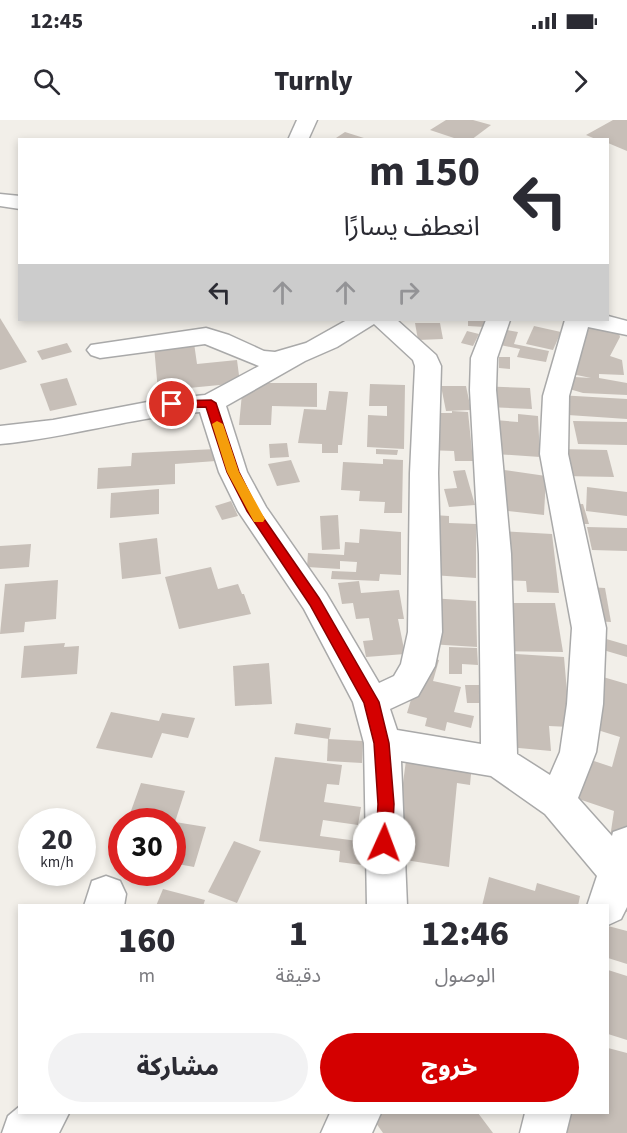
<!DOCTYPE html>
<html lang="ar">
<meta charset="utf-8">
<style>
:root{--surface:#fff;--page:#f2f2f3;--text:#2b2b33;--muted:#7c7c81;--accent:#d40000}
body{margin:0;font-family:"Source Sans 3","Noto Sans Arabic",sans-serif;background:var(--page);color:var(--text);direction:rtl;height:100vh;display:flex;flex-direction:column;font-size:22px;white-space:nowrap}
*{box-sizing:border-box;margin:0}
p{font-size:20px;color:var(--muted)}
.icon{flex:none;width:33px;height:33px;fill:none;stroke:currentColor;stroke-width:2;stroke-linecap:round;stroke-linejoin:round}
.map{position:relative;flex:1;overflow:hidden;direction:ltr}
.panel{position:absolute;left:18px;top:784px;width:591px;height:210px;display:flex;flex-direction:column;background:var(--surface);border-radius:0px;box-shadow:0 3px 9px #0003;direction:rtl}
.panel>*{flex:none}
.banner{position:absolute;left:18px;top:18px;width:591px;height:183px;border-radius:0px;box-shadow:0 3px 9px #0003;direction:rtl;background:#fff;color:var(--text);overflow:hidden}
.speed{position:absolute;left:18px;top:688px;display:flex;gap:12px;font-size:30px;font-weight:700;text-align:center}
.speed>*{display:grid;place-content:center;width:78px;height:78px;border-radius:50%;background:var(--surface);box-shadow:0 3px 9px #0003;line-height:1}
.speed small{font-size:15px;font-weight:400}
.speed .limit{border:9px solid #d22;background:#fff;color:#111}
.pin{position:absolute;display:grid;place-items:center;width:51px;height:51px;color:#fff;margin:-26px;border:3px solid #fff;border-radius:50%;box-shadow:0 2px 6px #0007}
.me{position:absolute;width:66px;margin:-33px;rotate:2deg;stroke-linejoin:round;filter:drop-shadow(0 0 4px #0008)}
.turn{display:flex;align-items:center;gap:21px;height:126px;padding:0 30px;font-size:27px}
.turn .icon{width:78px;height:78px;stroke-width:2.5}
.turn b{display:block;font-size:42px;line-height:51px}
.lanes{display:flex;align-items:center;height:57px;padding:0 30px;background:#0003;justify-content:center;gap:30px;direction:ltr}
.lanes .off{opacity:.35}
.eta{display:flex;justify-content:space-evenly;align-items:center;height:102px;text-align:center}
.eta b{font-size:36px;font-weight:800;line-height:42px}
.primary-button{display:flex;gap:12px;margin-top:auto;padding:12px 30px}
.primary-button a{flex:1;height:69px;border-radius:36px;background:var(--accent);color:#fff;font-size:24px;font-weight:800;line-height:69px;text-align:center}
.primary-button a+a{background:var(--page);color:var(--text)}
.status{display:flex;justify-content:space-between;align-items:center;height:42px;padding:0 30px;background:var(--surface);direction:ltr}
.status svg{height:16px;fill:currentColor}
header{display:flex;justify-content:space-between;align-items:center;height:78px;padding:0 30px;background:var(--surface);font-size:27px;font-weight:800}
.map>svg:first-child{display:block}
</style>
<div class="status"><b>12:45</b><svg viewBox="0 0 49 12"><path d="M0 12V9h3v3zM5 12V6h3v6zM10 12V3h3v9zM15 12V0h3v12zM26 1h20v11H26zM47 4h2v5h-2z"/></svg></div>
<header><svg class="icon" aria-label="forward" viewBox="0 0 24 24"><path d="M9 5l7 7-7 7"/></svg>Turnly<svg class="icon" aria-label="search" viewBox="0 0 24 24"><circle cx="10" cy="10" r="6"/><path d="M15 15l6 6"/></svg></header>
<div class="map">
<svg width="627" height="1013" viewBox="0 0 627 1013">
<rect width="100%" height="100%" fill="#f2efe9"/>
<!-- building -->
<g fill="#c7bfb8">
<polygon points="446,0 473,0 491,5 471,20 460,20 430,10"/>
<polygon points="613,0 627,0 627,31 608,23 608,20 598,20 586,15"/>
<polygon points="345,12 367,19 367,20 333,20"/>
<polygon points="0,198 27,242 0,250"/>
<polygon points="468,200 485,200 485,207 468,206"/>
<polygon points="415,203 440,203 443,219 418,220"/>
<polygon points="534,206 561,212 553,230 526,224"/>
<polygon points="491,207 518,212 514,224 549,231 546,242 517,237 520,229 485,222"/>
<polygon points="590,208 619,213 620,217 610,236 622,240 624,255 599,254 599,258 627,263 627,275 583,273 559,266 558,256 591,258 567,253 554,246 553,237 568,211 587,212"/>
<polygon points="467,211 479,214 473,226 461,223"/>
<polygon points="67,223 72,232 42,240 37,231"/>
<polygon points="194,223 197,244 237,240 240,263 158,271 154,226"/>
<polygon points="499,237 510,237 510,249 499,248"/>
<polygon points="67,258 77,285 50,291 40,264"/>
<polygon points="243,263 317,263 317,287 272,286 271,305 239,305"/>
<polygon points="370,264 405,265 404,329 367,327 368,295 387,296 387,286 369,286"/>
<polygon points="441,266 466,266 471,290 446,291"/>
<polygon points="477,266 530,268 532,289 488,287"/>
<polygon points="329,271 348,272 342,325 338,325 338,333 322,333 322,324 298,323 304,289 326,290"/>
<polygon points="558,275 627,279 627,299 568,295 570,306 560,305"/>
<polygon points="452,291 468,292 473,341 455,341 454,331 426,330 424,293 452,293"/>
<polygon points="518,294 538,296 540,337 495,334 495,300 518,302"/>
<polygon points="573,301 627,302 627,325 578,324"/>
<polygon points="287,323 289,337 270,338 269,324"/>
<polygon points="216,329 216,341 175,344 175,364 97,369 98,348 131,346 132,333"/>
<polygon points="376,329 398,330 397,335 376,334"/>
<polygon points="558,329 607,330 614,357 563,356"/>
<polygon points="383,339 403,340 402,393 384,393 385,382 359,381 360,371 341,370 343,342 383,344"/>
<polygon points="291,340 300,362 277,366 268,344"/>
<polygon points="465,350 475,385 449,387 444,369 457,368 453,351"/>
<polygon points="504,350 546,356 544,395 500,390"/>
<polygon points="587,367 627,372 627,396 586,391"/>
<polygon points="159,369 159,394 110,398 111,373"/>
<polygon points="231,381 238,396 222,400 215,386"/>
<polygon points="583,384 589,404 568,404 563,385"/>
<polygon points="417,394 449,396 449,403 476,404 476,458 432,455"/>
<polygon points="338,395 340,429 322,430 320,396"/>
<polygon points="587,407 627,408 627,431 592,430"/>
<polygon points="360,409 401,412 401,455 380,454 379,461 331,459 332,451 356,452 357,442 340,441 340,449 307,447 308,433 344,435 345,422 359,423"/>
<polygon points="501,411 552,414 559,473 527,472 526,461 504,460"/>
<polygon points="157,418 161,454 122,459 119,423"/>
<polygon points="31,424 29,447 0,449 0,426"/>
<polygon points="211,447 218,469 238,464 242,474 244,474 251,494 179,509 165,457"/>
<polygon points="58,460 56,499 25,502 24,512 0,514 5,464"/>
<polygon points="359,461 361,473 399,470 404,499 398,499 405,534 366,537 363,521 373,520 369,498 356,499 353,483 342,484 338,463"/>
<polygon points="588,467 605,468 611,502 594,501"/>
<polygon points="430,478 476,481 477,527 429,524"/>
<polygon points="504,483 555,483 563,532 495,531"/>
<polygon points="596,516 627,525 627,537 593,527"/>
<polygon points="65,523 64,527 79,526 77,554 21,558 24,526"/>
<polygon points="449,527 477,528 478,545 462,544 462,554 449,554"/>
<polygon points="501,533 564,537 570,607 549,606 551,631 508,627"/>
<polygon points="424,536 439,540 433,561 461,567 454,592 474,596 471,608 447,602 445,611 425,606 427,598 407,593"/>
<polygon points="269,543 272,584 235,586 233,546"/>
<polygon points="603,557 627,564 627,792 600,784 614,691 564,674 576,635 612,647 620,617 588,607"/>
<polygon points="465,565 479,565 481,583 467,583"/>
<polygon points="111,592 159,601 162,593 195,598 188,618 162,613 152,638 96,628"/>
<polygon points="296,603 331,608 329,619 294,614"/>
<polygon points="328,619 363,621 362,643 327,641"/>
<polygon points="407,633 472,643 470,665 457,663 449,747 393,738"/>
<polygon points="275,637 342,645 339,665 327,664 324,682 361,687 358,705 323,700 320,716 365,722 362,745 339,742 340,731 259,721"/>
<polygon points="141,663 185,671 175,702 206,707 194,747 172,743 172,702 127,702"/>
<polygon points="234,721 261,731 237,783 208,772"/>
<polygon points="489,757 535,771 537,763 580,776 578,786 482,786"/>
<polygon points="163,769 205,780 203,786 156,786"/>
<polygon points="608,806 627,811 627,844 608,838"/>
<polygon points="608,850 627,856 627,920 608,914"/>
<polygon points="608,928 627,933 627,1013 531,1013 533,993 608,993"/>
<polygon points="369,993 478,993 493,1013 383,1013"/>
</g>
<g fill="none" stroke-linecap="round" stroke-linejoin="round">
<!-- minor casing -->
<g stroke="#a9a9a9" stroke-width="3">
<g id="minor">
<polygon points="297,0 317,0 308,20 288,20"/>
<polygon points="0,74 20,76 20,89 0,86"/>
<path d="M 608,196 L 627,201 L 627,215 L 588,207 L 569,276 L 568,334 L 606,508 L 603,584 L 596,632 L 578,678 L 612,716 L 613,712 L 627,707 L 627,787 L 621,799 L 608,805 L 608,786 L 587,786 L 597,756 L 545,694 L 491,656 L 401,641 L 407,786 L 367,786 L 364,623 L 353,582 L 304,489 L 238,391 L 219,352 L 200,292 C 133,297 67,318 0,324 L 0,306 L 53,300 L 158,280 L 205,275 L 259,246 L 205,224 L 100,238 L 91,235 L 87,230 L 91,225 L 206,208 L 229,215 L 264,231 L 275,232 L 306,223 L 347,200 L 397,200 L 436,235 L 441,246 L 438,353 L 442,512 L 435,546 L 418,576 L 390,589 L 397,610 L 481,624 L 479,434 L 470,270 L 471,238 L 486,200 L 510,200 L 497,238 L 496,270 L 511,434 L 517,634 L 550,655 L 560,632 L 567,584 L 572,508 L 540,334 L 543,276 L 565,200 L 608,200 ZM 374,204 L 413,240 L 415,246 L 410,353 L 408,512 L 401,544 L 394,556 L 379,563 L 326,473 L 266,387 L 247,352 L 226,286 L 305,241 L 337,227 Z"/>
<polygon points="106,756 120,761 126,774 124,786 84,786 92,761"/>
<polygon points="20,986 20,993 69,993 59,1013 2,1013 8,996"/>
<polygon points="330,993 381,993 372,1013 321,1013"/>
<polygon points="525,993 571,993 566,1013 520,1013"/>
</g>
</g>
<!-- minor -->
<use href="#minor" fill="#fff" fill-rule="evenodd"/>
</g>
<!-- route -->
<polygon fill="#d40000" stroke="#8a0000" stroke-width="1.5" points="211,280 216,283 239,352 258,390 319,478 379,582 389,623 394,684 392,723 390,728 384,730 379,728 376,723 378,684 374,623 364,583 310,485 247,391 227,352 206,287 172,288 167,284 172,281"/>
<!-- slow -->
<polygon fill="#f59e0b" points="217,301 223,304 239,352 265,399 263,402 254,402 227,352 212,304"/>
</svg>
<div class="speed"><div>20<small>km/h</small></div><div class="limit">30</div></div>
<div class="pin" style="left:172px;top:284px;background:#d93025"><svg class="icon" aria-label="arrive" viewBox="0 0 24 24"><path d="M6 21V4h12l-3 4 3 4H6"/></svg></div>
<svg class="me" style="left:384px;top:723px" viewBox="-20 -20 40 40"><circle r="19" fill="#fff"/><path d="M0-13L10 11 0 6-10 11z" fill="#d40000"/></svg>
<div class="banner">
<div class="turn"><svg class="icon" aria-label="left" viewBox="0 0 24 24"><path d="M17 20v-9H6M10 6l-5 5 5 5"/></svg><div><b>150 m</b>انعطف يسارًا</div></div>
<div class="lanes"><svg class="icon" aria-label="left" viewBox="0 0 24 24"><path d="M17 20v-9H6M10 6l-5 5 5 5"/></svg><svg class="icon off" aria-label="ahead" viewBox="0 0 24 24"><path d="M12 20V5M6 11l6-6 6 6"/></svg><svg class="icon off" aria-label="ahead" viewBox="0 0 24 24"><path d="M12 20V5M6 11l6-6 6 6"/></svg><svg class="icon off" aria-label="right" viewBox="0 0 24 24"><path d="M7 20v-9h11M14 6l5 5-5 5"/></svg></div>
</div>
<section class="panel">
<div class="eta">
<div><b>12:46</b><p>الوصول</p></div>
<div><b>1</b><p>دقيقة</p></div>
<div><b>160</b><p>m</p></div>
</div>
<div class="primary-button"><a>خروج</a><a>مشاركة</a></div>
</section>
</div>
